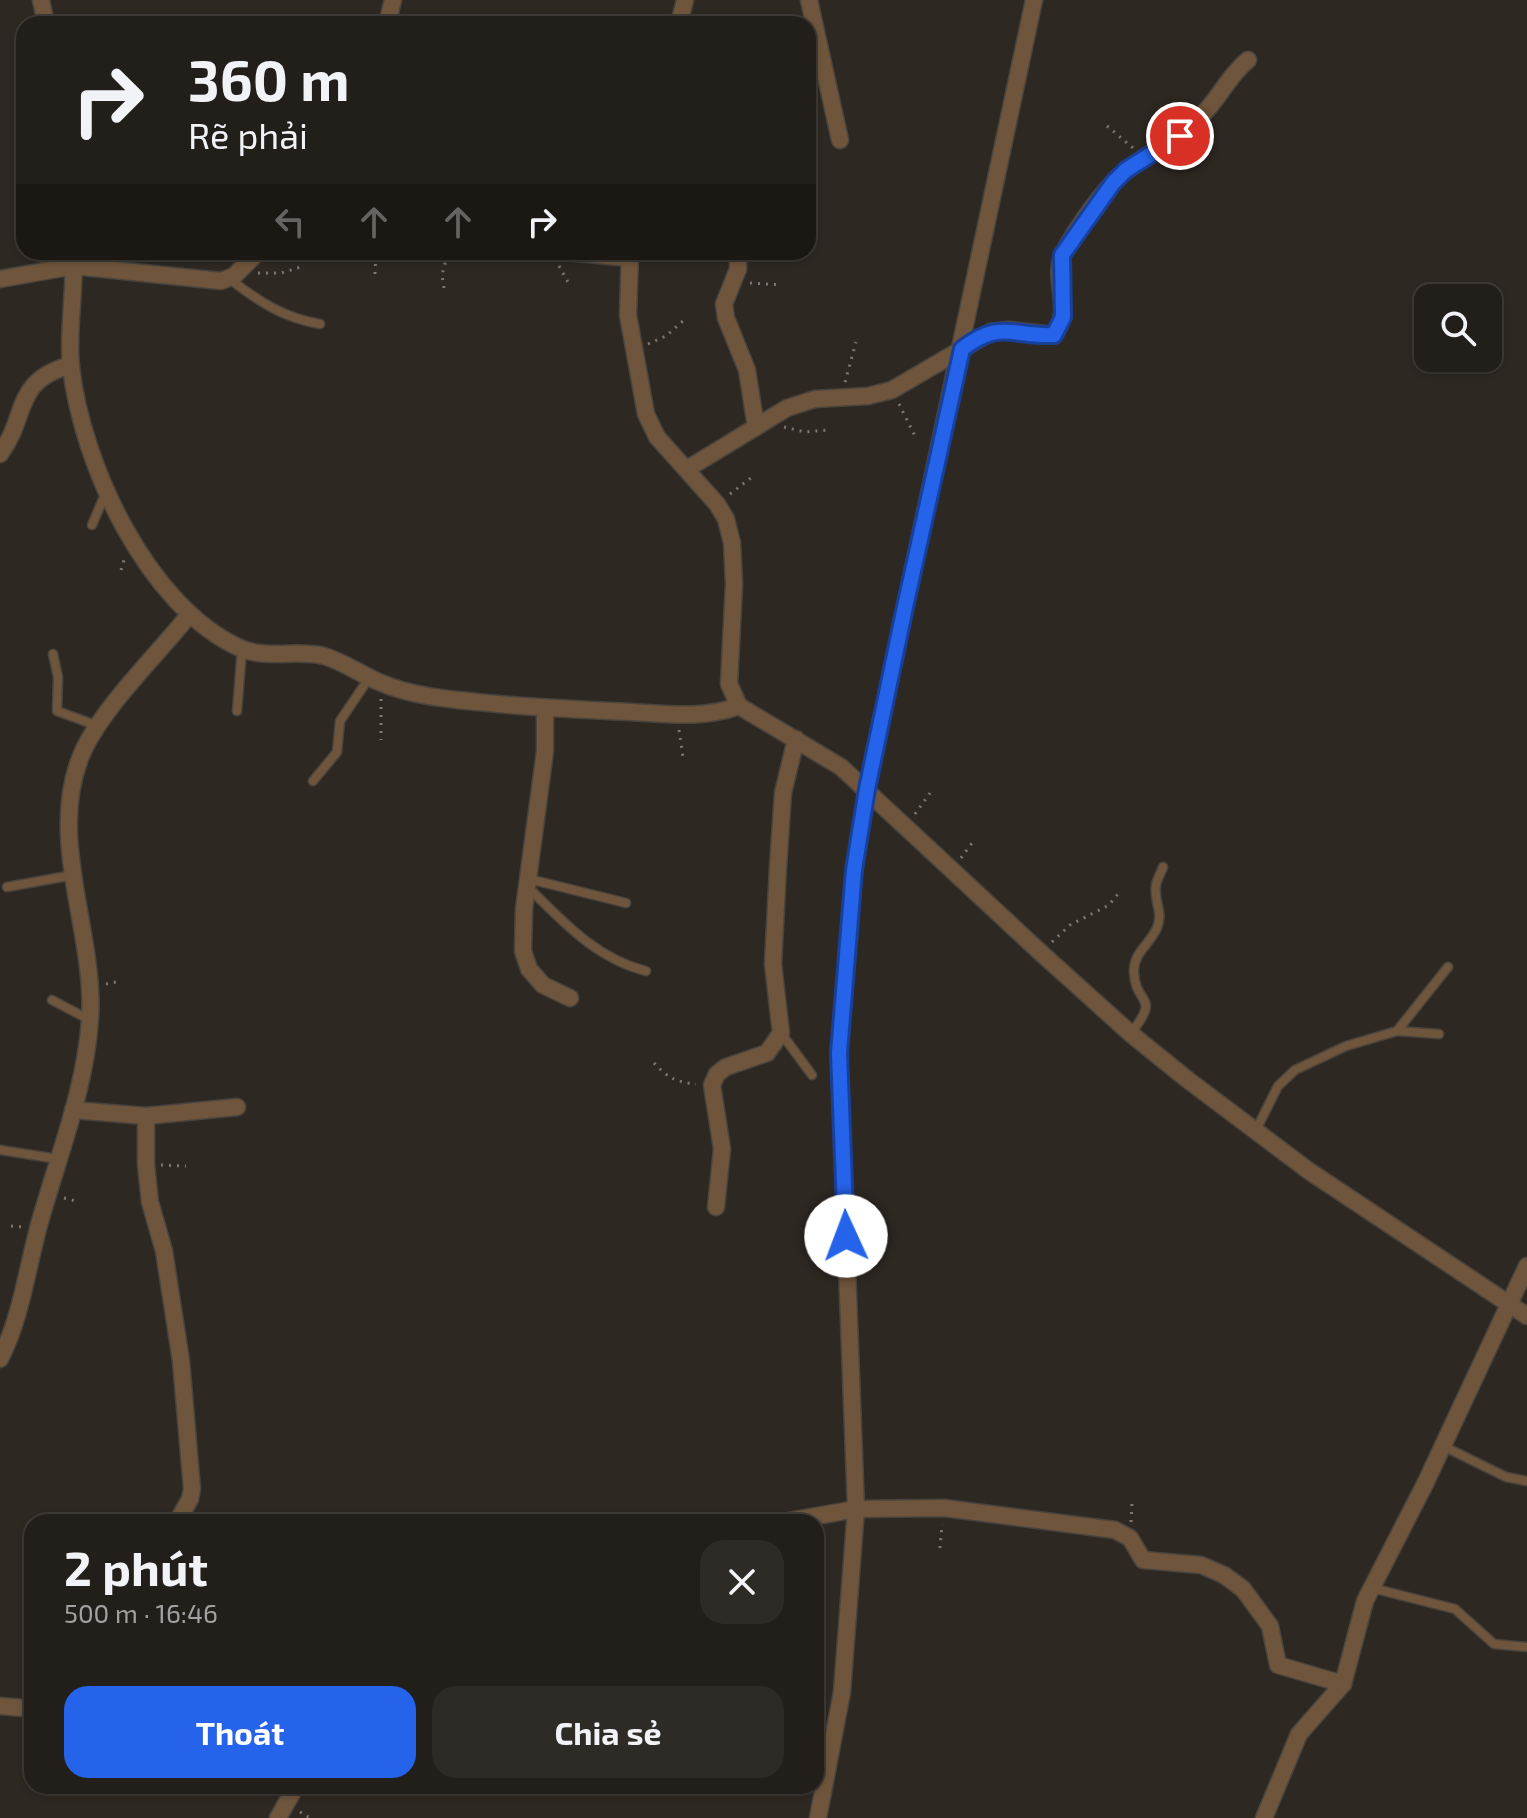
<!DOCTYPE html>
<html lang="vi">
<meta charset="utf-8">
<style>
:root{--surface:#221e1a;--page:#2e2b27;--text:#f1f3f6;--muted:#a2a2a2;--line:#3f3c39;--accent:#2563eb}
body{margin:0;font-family:"Exo 2",sans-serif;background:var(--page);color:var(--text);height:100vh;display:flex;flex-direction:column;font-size:30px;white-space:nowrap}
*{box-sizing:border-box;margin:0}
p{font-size:26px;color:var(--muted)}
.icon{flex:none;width:44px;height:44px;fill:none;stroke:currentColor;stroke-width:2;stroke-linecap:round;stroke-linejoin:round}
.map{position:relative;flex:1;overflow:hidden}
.side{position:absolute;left:24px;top:1514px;width:800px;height:280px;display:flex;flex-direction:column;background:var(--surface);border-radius:24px;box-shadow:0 2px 6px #0004,0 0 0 2px var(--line)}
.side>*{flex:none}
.hud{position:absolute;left:16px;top:16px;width:800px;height:244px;border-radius:24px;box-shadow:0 2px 6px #0004,0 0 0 2px var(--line);background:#221e1a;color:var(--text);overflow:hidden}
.buttons{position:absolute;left:1414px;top:284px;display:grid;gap:16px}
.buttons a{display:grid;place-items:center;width:88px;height:88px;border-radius:16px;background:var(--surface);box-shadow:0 2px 6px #0004,0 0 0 2px var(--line);font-size:40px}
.pin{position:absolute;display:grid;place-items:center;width:68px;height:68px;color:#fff;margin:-34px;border:4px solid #fff;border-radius:50%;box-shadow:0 2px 8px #0007}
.me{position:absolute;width:88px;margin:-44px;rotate:358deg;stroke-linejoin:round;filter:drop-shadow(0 0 6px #0008)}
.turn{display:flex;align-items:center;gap:28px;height:168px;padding:0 40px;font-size:36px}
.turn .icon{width:104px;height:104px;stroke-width:2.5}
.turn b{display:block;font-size:56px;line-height:68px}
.lanes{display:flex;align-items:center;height:76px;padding:0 40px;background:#0003;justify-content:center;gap:40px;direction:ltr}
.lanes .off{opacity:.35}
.round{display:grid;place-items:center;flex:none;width:84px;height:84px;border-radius:24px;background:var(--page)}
.headline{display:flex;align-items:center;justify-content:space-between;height:136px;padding:0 40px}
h1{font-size:48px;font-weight:700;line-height:60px}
.cta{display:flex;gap:16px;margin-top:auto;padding:16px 40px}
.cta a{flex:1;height:92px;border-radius:24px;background:var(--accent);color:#fff;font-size:32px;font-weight:700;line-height:92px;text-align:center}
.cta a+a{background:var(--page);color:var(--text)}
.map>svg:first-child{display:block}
</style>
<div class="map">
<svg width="1527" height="1818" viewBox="0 0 1527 1818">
<rect width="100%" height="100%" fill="#2e2822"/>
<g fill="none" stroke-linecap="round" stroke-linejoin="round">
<!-- lane casing -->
<g stroke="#49443e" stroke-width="11">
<g id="lane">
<polyline points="580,23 587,24"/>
<path d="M 230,279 C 259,302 284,318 320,324"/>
<polyline points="92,525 106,492"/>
<polyline points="53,654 58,677 57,711 98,726"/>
<polyline points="237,711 242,649"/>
<polyline points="313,781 337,752 340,721 369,678"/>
<polyline points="529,879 626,903"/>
<polyline points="7,887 73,875"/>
<path d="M 528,887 C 563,922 597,959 646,971"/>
<polyline points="52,1000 90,1020"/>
<polyline points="1397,1031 1439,1034"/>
<polyline points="781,1033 812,1075"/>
<path d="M 1131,1033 C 1162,994 1135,1006 1134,972 C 1133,953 1150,944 1157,928 C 1164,912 1153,900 1156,885 C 1157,879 1161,873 1163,867"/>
<polyline points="1256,1130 1278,1086 1295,1070 1346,1046 1397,1031 1448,967"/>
<polyline points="0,1150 58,1159"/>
<polyline points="1443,1446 1506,1477 1527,1481"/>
<polyline points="1372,1588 1455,1609 1494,1644 1527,1647"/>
</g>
</g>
<!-- street casing -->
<g stroke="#49443e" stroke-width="19">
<g id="street">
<polyline points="41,0 46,24"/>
<polyline points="809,0 840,140"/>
<polyline points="387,24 393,0"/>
<polyline points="679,24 685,0"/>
<path d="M 73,252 C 76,290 67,329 71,367 C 82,464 147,606 240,648 C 266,660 297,649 324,656 C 344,662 360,674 379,682 C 415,698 459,700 498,704 C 542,708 586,710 631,712 C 668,714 703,719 739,706"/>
<polyline points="567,252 629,258"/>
<polyline points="630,252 628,315 646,414 657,437 717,504 726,519 732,543 734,584 729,684 739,706 841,767 1040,952 1131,1034 1188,1080 1309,1171 1527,1316"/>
<polyline points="738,252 738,269 724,304 726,318 747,370 756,427"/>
<polyline points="0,279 74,266 221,281 234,276 258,252"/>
<path d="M 0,454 C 29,415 12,381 71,365"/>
<path d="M 687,469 L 787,408 L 815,399 L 868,396 L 892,390 L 991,332 L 1009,330 L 1054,335 C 1074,309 1050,278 1064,252 C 1076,229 1106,185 1127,170 C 1152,151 1178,138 1201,116 C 1219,99 1229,75 1248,60"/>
<polyline points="545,709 545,751 524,909 523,951 529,969 543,985 570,998"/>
<polyline points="73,1110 146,1116 237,1107"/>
<polyline points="146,1116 146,1165 150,1202 164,1251 181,1361 192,1489 190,1499 177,1522"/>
<polyline points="716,1207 722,1149 712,1085 717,1074 726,1067 767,1053 781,1033 773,964 778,867 783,793 796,739"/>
<path d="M 0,1359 C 21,1318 27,1269 39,1225 C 57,1160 86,1087 90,1019 C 96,932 44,834 84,749 C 105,705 158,654 189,615"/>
<polyline points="783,1522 856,1509 944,1508 1115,1530 1130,1538 1143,1560 1201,1565 1224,1575 1243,1589 1270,1626 1278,1665 1343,1684"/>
<polyline points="0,1706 24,1708 32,1705"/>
<polyline points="278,1818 296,1786"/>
<polyline points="818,1818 842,1692 856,1509 839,1053 854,870 867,789 905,607 1034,0"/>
<polyline points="1264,1818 1299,1734 1343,1684 1365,1601 1425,1484 1527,1266"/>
</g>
</g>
<!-- path -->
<g stroke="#7d7873" stroke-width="3" stroke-dasharray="2 6" stroke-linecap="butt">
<polyline points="1107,126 1133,148"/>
<polyline points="559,266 568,282"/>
<polyline points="258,273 281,273 301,267"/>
<polyline points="375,274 376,252"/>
<polyline points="750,283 782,285"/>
<polyline points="444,288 442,275 448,252"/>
<polyline points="648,344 666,336 683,321"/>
<polyline points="845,382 856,342"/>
<polyline points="899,404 915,436"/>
<polyline points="784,427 805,432 828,430"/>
<polyline points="730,494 752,477"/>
<polyline points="121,570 124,560"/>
<polyline points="381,699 381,740"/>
<polyline points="679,730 683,757"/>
<polyline points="915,814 930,793"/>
<polyline points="961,858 972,843"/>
<polyline points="1052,942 1070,925 1109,905 1118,894"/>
<polyline points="106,984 116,982"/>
<path d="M 654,1063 C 668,1078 676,1082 696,1084"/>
<polyline points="161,1165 186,1166"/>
<polyline points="64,1198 76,1201"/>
<polyline points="11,1226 23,1227"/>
<polyline points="1131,1522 1132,1503"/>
<polyline points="940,1548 942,1524"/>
<polyline points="300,1812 310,1818"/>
</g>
<!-- lane -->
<use href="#lane" stroke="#6e553b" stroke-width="8"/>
<!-- street -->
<use href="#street" stroke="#6e553b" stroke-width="16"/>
</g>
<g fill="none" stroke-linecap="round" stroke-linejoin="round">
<!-- route casing -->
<g stroke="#184099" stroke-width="20">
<path id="route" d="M 846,1236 L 839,1053 L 854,870 L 867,789 L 905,607 L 962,349 C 1001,319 1012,337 1054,335 L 1063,317 L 1062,255 L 1113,183 L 1126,170 L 1180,136"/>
</g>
<!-- route -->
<use href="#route" stroke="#2563eb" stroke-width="14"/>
</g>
</svg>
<div class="buttons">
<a><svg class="icon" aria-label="search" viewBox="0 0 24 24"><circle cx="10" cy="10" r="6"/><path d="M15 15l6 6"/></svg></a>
</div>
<div class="pin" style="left:1180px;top:136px;background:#d93025"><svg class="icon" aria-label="arrive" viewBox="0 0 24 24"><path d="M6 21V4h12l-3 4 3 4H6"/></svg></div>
<svg class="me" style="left:846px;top:1236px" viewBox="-20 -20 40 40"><circle r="19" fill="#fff"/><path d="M0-13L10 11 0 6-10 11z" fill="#2563eb"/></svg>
<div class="hud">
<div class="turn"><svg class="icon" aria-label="right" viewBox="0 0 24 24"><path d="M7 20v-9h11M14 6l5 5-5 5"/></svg><div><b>360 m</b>Rẽ phải</div></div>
<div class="lanes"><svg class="icon off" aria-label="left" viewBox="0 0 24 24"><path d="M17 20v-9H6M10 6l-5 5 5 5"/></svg><svg class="icon off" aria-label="ahead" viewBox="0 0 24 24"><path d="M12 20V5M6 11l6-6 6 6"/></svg><svg class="icon off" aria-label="ahead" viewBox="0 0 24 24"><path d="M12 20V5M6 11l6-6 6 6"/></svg><svg class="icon" aria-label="right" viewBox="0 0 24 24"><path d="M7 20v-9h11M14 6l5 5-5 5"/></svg></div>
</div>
<section class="side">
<div class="headline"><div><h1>2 phút</h1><p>500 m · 16:46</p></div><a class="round"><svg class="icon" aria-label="close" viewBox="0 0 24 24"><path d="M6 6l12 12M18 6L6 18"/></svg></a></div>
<div class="cta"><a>Thoát</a><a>Chia sẻ</a></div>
</section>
</div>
